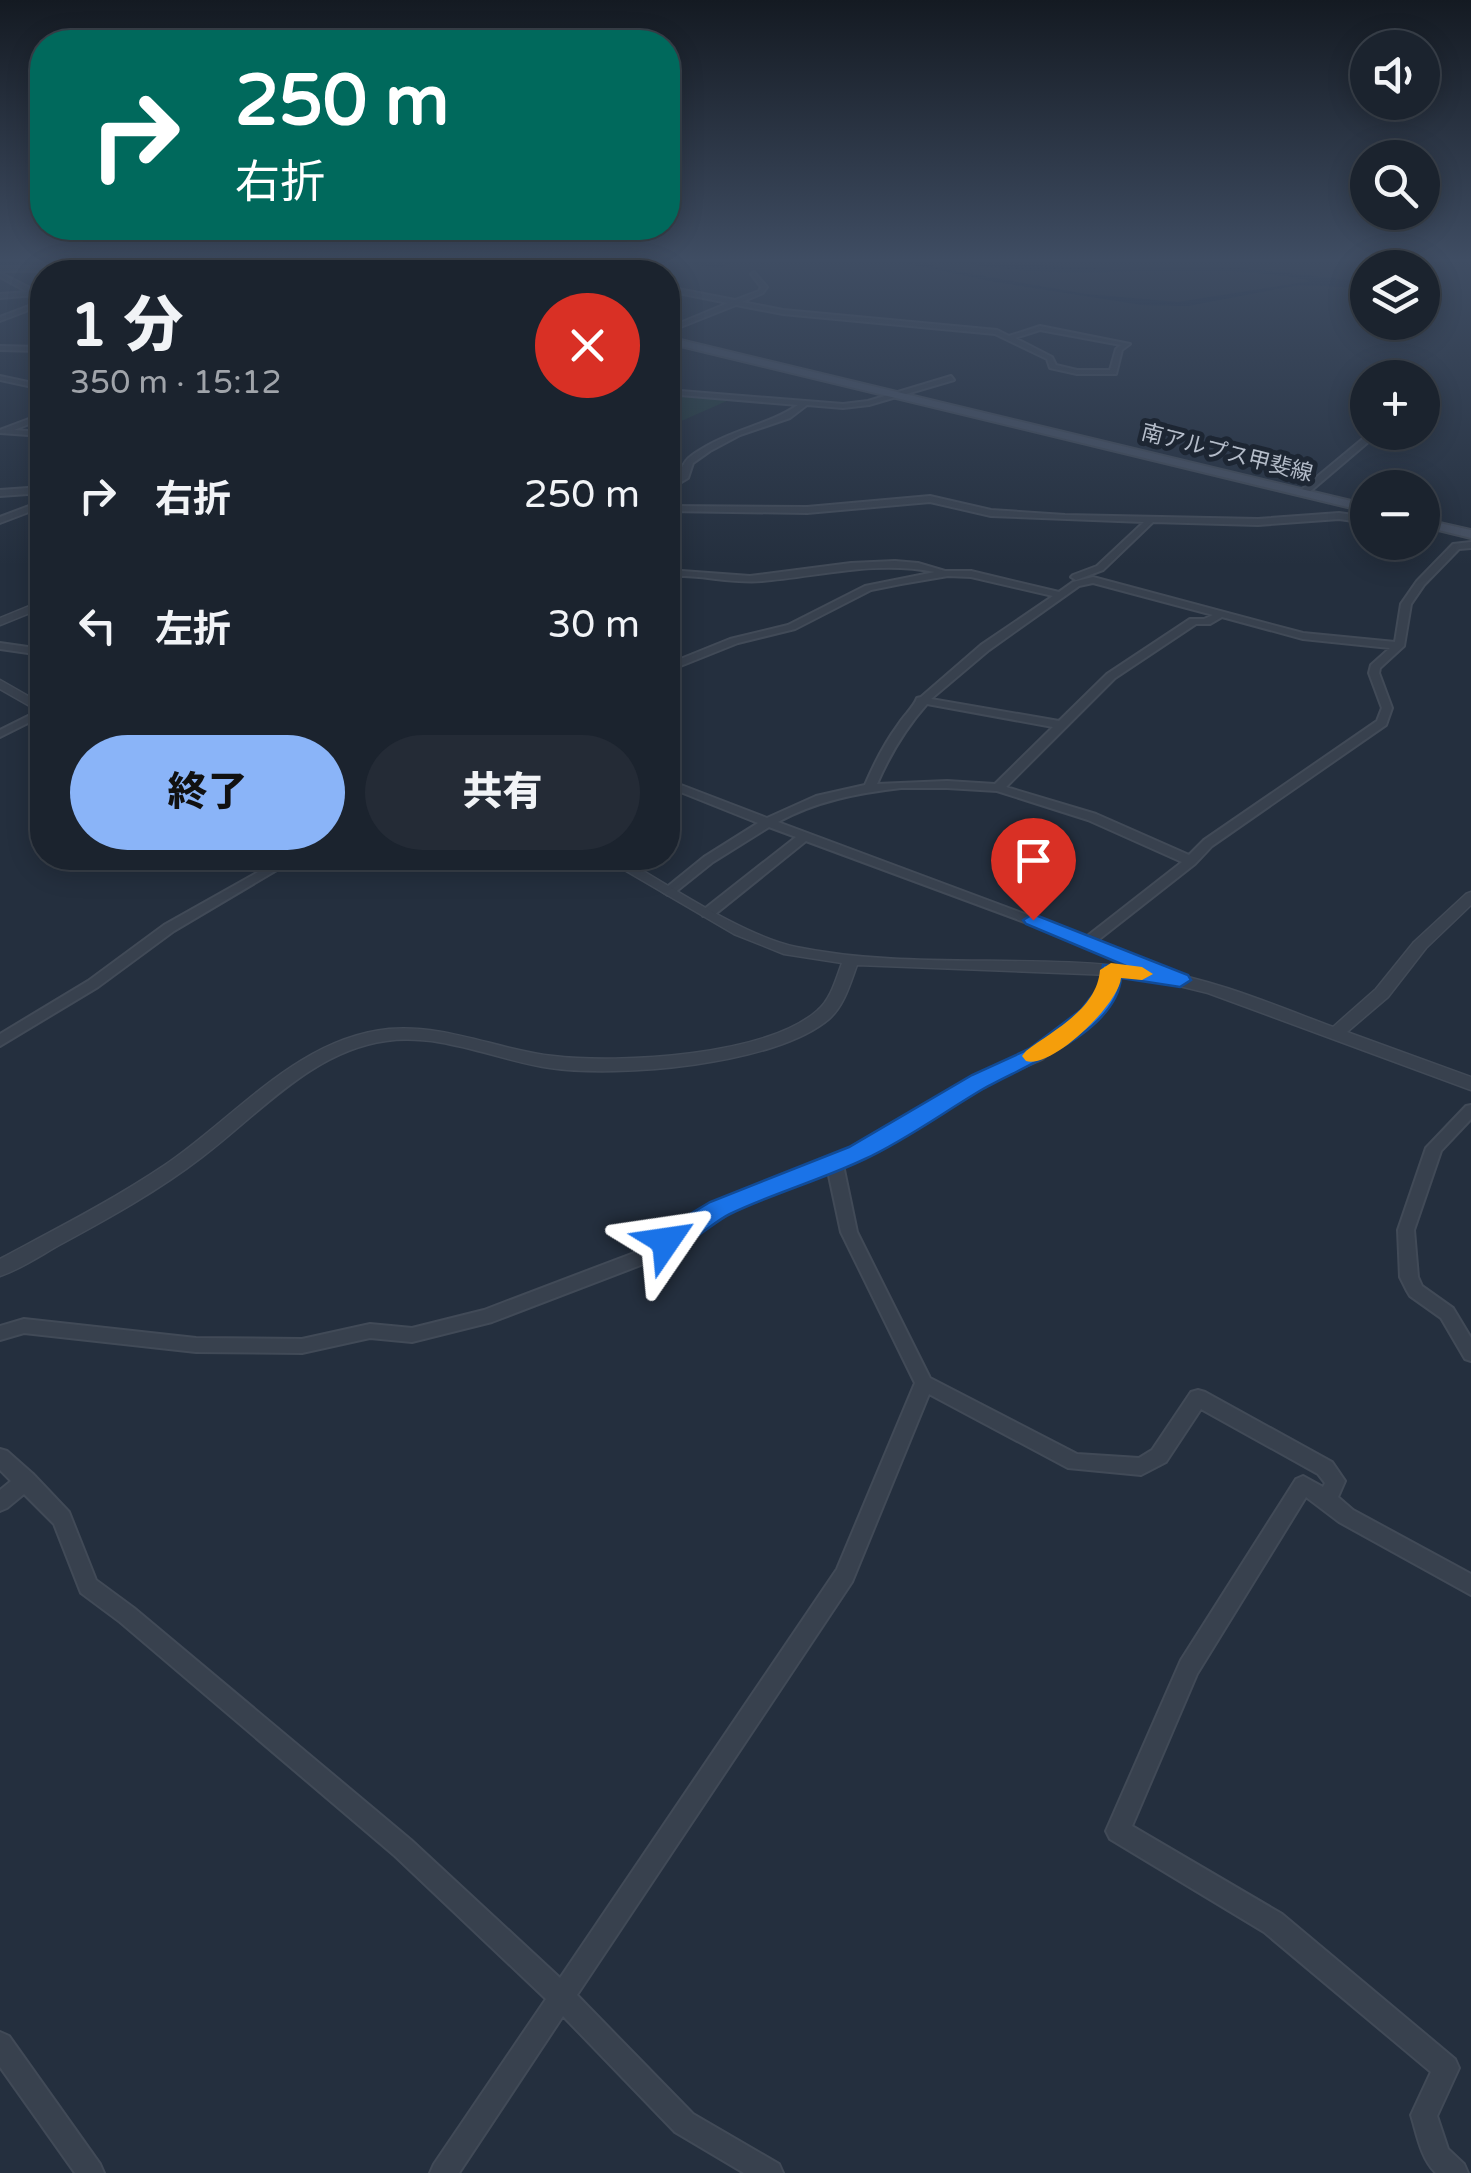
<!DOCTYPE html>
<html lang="ja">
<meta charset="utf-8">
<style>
:root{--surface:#1b232e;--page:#242b36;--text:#f1f3f6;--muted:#a0a4aa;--line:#39404a;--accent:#8ab4f8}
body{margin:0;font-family:"Varela Round","Noto Sans JP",sans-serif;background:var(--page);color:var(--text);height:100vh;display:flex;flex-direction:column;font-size:38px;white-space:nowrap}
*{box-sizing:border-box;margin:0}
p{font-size:32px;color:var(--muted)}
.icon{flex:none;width:55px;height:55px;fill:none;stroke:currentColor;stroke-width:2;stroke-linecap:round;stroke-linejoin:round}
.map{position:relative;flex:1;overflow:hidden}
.sheet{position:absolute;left:30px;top:260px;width:650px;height:610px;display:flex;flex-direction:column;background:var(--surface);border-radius:40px;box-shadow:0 5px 25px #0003,0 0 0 2px var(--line)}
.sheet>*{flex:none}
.banner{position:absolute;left:30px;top:30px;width:650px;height:210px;border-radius:40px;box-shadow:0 5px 25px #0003,0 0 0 2px var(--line);background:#00695c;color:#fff;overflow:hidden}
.tools{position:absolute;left:1350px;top:30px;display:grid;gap:20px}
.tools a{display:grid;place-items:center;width:90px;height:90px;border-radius:50%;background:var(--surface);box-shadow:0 5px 25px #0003,0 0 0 2px var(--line);font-size:50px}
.pin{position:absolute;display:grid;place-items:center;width:85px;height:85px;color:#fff;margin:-102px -42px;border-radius:50% 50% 50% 0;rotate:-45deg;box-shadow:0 0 10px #0007}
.pin .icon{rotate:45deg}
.me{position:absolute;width:110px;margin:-55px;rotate:58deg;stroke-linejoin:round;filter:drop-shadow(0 0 8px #0008)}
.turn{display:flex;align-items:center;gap:35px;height:210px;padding:0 40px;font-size:45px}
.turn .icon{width:130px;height:130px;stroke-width:2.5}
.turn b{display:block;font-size:70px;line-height:85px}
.round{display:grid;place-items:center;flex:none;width:105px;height:105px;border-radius:52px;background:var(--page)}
.head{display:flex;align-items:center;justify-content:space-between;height:170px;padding:0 40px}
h1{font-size:60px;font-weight:800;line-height:75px}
.cta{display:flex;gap:20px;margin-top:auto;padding:20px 40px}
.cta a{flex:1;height:115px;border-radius:60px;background:var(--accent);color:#111;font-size:40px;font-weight:800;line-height:115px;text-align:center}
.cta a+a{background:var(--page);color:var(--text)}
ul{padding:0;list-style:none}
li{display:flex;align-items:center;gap:30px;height:130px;padding:0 40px}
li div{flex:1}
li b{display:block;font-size:38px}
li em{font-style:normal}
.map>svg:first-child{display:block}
</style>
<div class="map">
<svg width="1471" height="2173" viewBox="0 0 1471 2173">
<rect width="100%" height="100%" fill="#242f3e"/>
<!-- green -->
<polygon fill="#263c3f" points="668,393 729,400 668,427"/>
<!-- water -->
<path fill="#17263c" d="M 896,261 L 937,264 L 932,267 L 1086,294 L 1178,302 L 1312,281 C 1195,256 1075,287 954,261 L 1113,269 L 1241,268 L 1367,282 L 1367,288 L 1299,285 L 1188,306 L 1142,305 L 995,282 Z"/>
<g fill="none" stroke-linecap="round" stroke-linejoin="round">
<!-- river -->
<g fill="#17263c" fill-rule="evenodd">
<polygon points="53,261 135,264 547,261 541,265 400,271 135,272"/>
<polygon points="677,261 736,261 718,268"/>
</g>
<!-- minor casing -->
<g stroke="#414a57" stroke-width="4">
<g id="minor">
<polygon points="0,267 434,268 437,270 0,271"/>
<polygon points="478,270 519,270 522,272 475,272"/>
<path d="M 754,272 L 767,287 L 763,293 L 742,302 L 783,310 L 997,330 L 1009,336 L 1040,326 L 1130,344 L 1122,350 L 1116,374 L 1077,374 L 1050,368 L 1047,359 L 995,334 L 783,314 L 736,305 L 668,332 L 668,328 L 728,303 L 668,291 L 668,287 L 735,300 L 759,291 L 761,287 L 751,274 ZM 1040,330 L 1121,345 L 1116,349 L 1110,370 L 1077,370 L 1056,365 L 1052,357 L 1015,338 Z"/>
<polygon points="0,273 42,294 42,298 35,295 0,298 0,294 28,292 0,277"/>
<polygon points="42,301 42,305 0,321 0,317"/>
<polygon points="0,346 39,347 42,349 39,351 0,350"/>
<polygon points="0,376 42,385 42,389 0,380"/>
<path d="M 951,376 L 954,380 L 869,405 L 843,408 L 807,405 L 790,418 L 740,435 L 710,451 L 693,463 L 688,478 L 668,490 L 668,484 C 686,472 676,474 686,461 C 689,456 700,450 705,447 C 735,429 770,424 798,405 L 668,394 L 668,390 L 843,404 L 868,401 Z"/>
<polygon points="42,414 42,419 14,430 42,432 42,436 0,433 0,430"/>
<polygon points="1371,432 1380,432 1306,495 1300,495 1300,491"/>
<polygon points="42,487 42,493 0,496 0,490"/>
<polygon points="930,496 991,510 1065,515 1258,519 1339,513 1368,517 1368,523 1339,519 1258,525 1153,522 1103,570 1076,580 1071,577 1073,575 1097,566 1144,522 991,516 930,502 807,513 668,511 668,506 807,507"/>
<polygon points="42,501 42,507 0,523 0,517"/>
<path d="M 1471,542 L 1471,548 L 1459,549 L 1424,585 L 1411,604 L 1404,646 L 1380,668 L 1379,673 L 1392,708 L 1386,725 L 1212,846 L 1195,864 L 1097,941 L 1181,976 L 1183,979 L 1181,982 L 1171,982 L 1046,930 L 806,841 L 713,916 L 703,916 L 701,913 L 703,910 L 796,837 L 769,827 L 713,862 L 673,894 L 668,895 L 662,891 L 704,857 L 758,823 L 668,787 L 668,780 L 767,818 L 816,796 L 865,785 C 874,764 884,744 898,725 C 904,715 914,707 917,698 L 921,697 L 981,645 L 1053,596 L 971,577 L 948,576 L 901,584 L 871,590 L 795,629 L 738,643 L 668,671 L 668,664 L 730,639 L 788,625 L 865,586 L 935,572 C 876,560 821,576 762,581 C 731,584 700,574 668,576 L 668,570 L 750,576 L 851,563 L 895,561 L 918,563 L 945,571 L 971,571 L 1059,592 L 1073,582 L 1093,577 L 1303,633 L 1395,642 L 1401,604 L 1417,581 L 1453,544 ZM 1093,583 L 1213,615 L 1204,619 L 1190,619 L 1107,674 L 1059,721 L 931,699 L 989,650 L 1079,586 ZM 1222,617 L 1303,639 L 1390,648 L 1371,665 L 1369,673 L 1382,708 L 1377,721 L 1204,840 L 1189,855 L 1096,814 L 1006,787 L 1115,678 L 1196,624 L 1210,624 ZM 927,704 L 1053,727 L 995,784 L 947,781 L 877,784 C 890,754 905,729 927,704 ZM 901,788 L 947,788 L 997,791 L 1088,820 L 1182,862 L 1086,937 L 778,822 C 816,801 858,793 901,788 Z"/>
<polygon points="0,643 42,649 42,655 0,649"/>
<polygon points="42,709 42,716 0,737 0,730"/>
<polygon points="283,858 297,858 174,931 98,987 0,1046 0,1034 88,981 164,925"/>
<path d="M 1111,966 L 1118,970 L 1116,988 L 1094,1018 L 1042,1059 L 985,1084 L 863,1157 L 843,1165 L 857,1232 L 930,1378 L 1077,1454 L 1139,1458 L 1152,1450 L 1191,1392 L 1198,1390 L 1205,1392 L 1332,1462 L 1345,1481 L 1338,1497 L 1353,1510 L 1471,1574 L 1471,1595 L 1339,1522 L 1306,1497 L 1197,1674 L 1132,1826 L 1282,1914 L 1455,2059 L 1459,2068 L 1437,2116 L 1448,2149 L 1464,2164 L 1468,2173 L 1436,2173 C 1421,2159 1417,2134 1411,2115 L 1431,2072 L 1264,1932 L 1110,1839 L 1106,1831 L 1181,1660 L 1296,1479 L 1303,1476 L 1323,1487 L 1325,1483 L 1318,1474 L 1201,1409 L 1166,1462 L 1141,1475 L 1068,1468 L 929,1394 L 852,1582 L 577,1995 L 693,2114 L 779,2164 L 783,2173 L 744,2173 L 675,2132 L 563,2016 L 459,2173 L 430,2173 L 434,2164 L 546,1999 L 395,1856 L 120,1622 L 81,1593 L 54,1524 L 24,1494 L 7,1508 L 0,1511 L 0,1490 L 11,1481 L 0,1470 L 0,1449 L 7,1451 L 33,1474 L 69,1512 L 96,1580 L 134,1608 L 411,1840 L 560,1978 L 837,1569 L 915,1383 L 841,1232 L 828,1171 L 725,1212 L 646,1263 L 492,1322 L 412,1342 L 370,1338 L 302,1353 L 196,1352 L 24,1333 L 0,1340 L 0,1326 L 24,1319 L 196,1338 L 302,1339 L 370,1324 L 412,1328 L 484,1310 L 634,1253 L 713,1204 L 851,1149 L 975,1076 L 1032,1051 L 1084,1012 L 1102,987 L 1104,970 Z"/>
<polygon points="1471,1105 1471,1119 1441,1151 1414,1230 1418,1277 1422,1286 1453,1308 1471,1338 1471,1361 1465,1359 1441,1318 1410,1296 1407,1291 1400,1277 1398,1230 1426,1148 1466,1106"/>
<polygon points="0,2032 9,2036 100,2164 104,2173 75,2173 0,2067"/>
</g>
</g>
<!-- tertiary casing -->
<g stroke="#414a57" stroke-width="3">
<g id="tertiary">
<polygon points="42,601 42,608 0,625 0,618"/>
<polygon points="0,680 42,704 42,713 0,689"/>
<path d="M 604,858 L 621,858 C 671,886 741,935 796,947 C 913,971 1034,952 1152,970 C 1214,979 1274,1005 1333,1027 L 1376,989 L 1414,942 L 1466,894 L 1471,892 L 1471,905 L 1426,948 L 1388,997 L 1347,1032 L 1471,1077 L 1471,1090 L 1208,993 L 1155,980 L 1111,975 L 857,965 C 850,984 844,1006 829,1019 C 775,1065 619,1078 550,1068 C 496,1060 442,1033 386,1041 C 312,1051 259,1114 202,1157 C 158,1191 109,1218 61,1244 C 41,1255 21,1269 0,1276 L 0,1259 C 56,1229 113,1200 165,1165 C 236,1117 298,1038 389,1029 C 446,1024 498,1050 553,1056 C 619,1064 767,1056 818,1010 C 831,999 836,979 842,963 L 784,954 L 734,934 Z"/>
</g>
</g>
<!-- secondary casing -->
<g stroke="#414a57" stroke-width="4">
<g id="secondary">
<polygon points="405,261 416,261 446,272 435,272"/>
<polygon points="668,337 1368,505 1368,512 668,343"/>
<polygon points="1422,519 1471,530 1471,538 1422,526"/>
</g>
</g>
<!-- minor -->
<use href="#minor" fill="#38414e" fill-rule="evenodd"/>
<!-- tertiary -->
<use href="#tertiary" fill="#38414e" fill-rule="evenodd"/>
<!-- secondary -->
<use href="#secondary" fill="#465061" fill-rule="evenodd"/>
</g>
<!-- sky -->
<linearGradient id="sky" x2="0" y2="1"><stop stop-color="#141a22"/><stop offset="0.46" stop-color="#3f4d63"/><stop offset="1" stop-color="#3f4d63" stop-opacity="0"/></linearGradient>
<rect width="1471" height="565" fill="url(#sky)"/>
<!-- route -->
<path fill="#1a73e8" stroke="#114b97" stroke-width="2.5" d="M 1033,914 L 1188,975 L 1191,980 L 1180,987 L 1121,978 C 1116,1033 1023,1066 983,1089 C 944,1112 906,1140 865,1159 C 821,1180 774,1193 730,1214 C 709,1224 681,1256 657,1248 L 653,1241 L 657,1234 L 710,1202 L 849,1147 L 972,1075 L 1029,1049 L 1081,1010 L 1099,987 L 1103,965 L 1126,966 L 1026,924 L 1023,920 Z"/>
<!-- slow -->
<path fill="#f59e0b" d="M 1111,963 L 1142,967 L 1153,974 L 1142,980 L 1121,978 C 1119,1004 1052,1069 1026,1061 L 1022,1056 L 1026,1051 C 1055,1029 1097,1009 1100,970 Z"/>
<g text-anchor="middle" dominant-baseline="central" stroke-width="10" stroke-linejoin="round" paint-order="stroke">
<!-- far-street labels -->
<g font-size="22" fill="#b4bcc9" stroke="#1d2633">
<text transform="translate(1227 453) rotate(14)">南アルプス甲斐線</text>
</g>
</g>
</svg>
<div class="tools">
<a><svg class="icon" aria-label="sound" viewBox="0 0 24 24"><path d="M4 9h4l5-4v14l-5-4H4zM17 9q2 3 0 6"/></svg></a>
<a><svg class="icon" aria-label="search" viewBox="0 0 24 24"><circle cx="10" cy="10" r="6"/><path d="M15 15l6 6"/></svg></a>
<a><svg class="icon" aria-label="layers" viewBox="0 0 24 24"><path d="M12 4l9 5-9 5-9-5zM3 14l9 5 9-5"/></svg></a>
<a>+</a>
<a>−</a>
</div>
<div class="pin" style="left:1033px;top:920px;background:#d93025"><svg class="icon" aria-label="arrive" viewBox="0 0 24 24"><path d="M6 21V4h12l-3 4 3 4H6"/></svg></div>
<svg class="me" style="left:666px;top:1241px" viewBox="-20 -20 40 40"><path d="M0-17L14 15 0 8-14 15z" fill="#1a73e8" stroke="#fff" stroke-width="4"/></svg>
<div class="banner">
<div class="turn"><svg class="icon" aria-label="right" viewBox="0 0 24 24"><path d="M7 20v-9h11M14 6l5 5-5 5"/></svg><div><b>250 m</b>右折</div></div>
</div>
<section class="sheet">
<div class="head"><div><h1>1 分</h1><p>350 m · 15:12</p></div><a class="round" style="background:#d93025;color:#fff"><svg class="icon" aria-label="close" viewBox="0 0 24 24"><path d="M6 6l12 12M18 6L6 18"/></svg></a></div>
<ul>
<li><svg class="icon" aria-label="right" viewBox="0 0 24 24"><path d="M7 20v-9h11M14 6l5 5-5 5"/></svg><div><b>右折</b></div><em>250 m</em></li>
<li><svg class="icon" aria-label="left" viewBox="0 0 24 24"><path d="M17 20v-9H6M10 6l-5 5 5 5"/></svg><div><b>左折</b></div><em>30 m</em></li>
</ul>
<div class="cta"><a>終了</a><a>共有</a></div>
</section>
</div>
